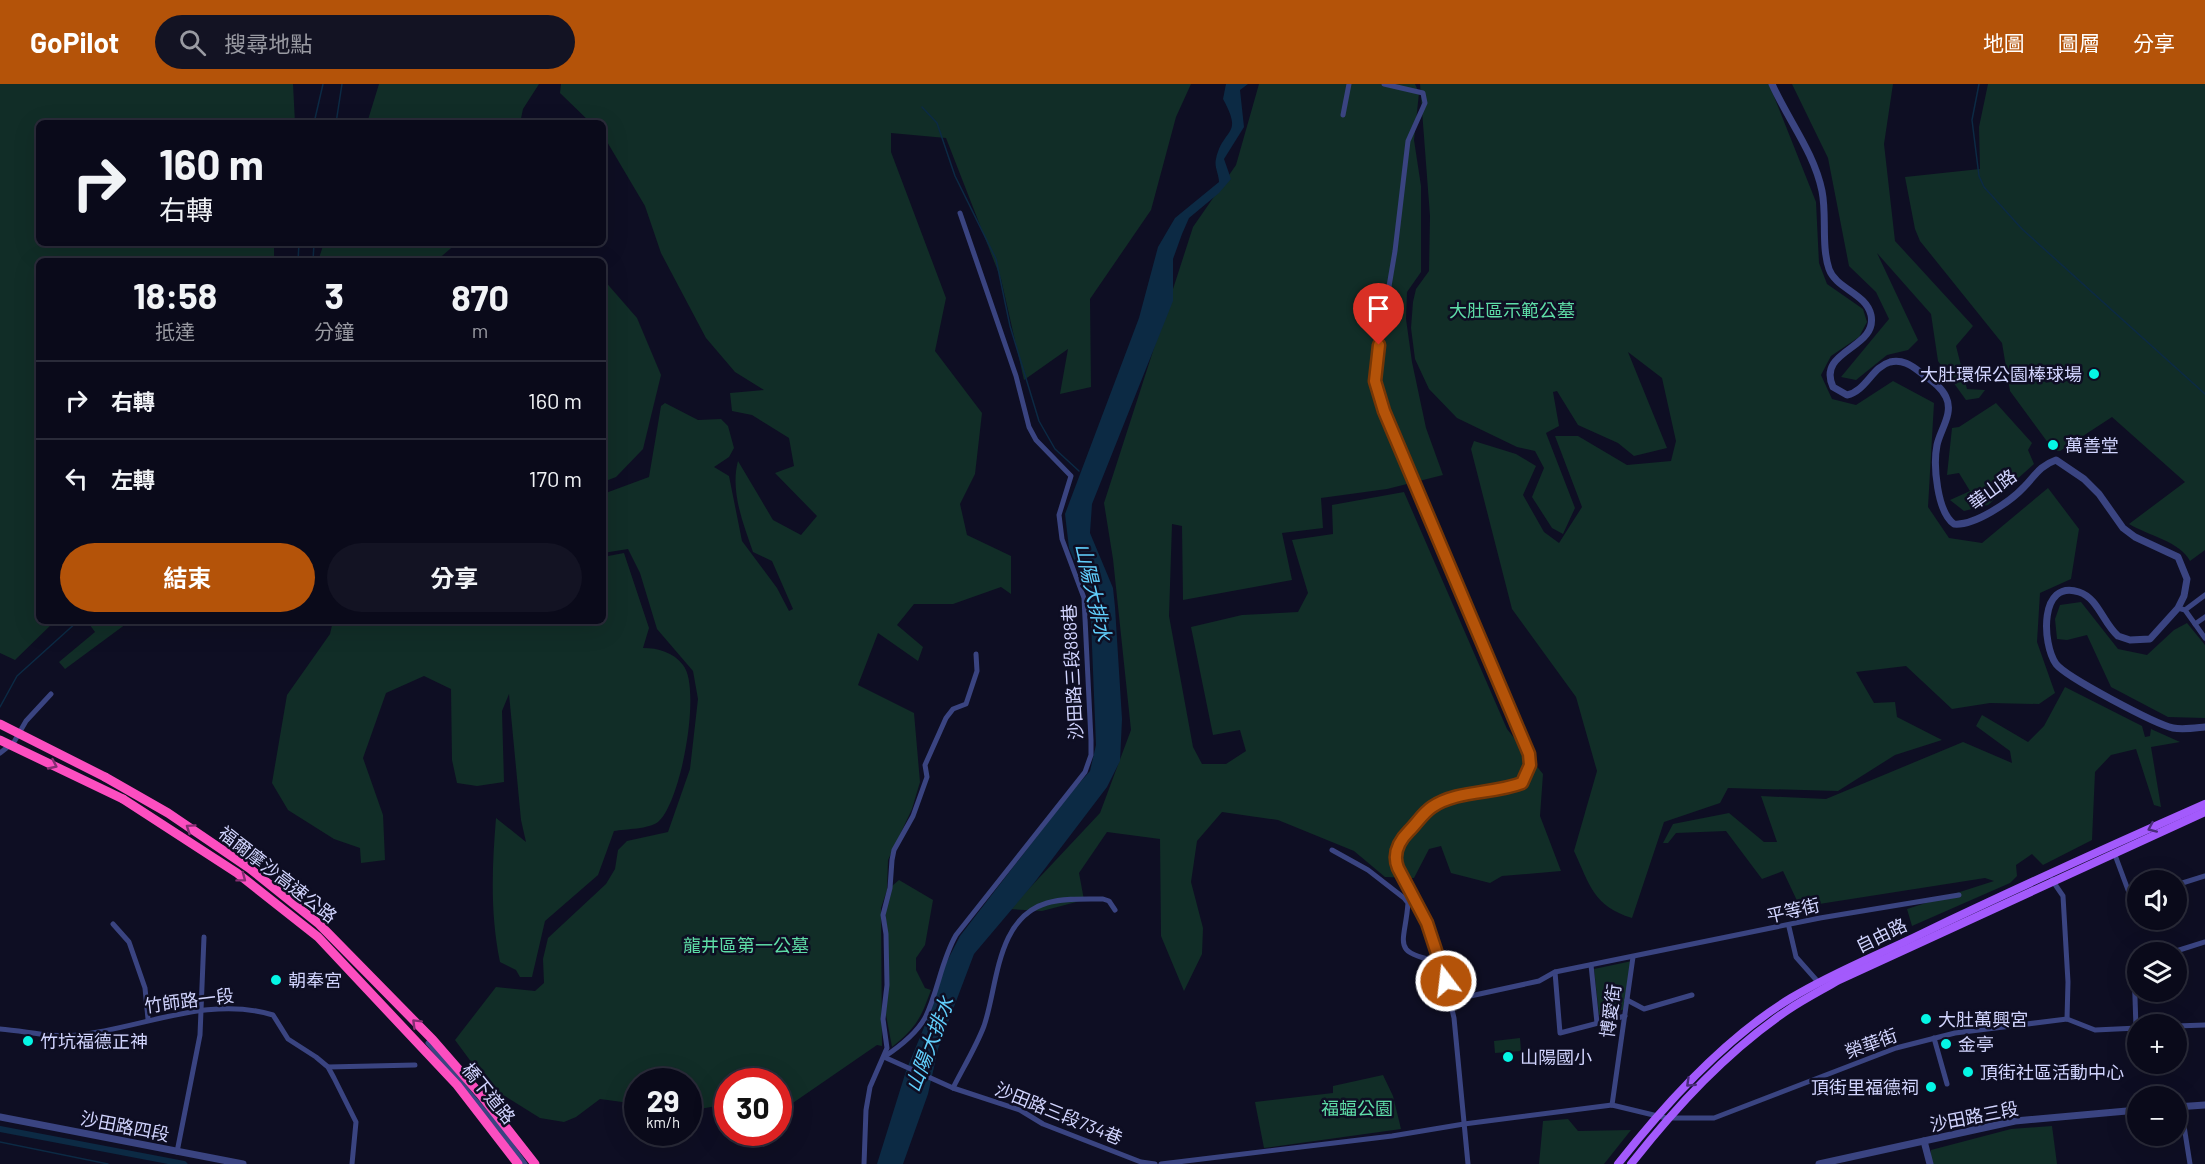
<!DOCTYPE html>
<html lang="zh-TW">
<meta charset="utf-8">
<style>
:root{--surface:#0a0a1a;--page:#131323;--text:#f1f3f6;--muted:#999aa2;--line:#2a2b39;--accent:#b45309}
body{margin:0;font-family:Barlow,"Noto Sans TC",sans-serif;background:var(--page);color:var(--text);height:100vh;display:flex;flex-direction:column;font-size:22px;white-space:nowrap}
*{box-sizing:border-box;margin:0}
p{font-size:20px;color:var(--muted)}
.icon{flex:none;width:33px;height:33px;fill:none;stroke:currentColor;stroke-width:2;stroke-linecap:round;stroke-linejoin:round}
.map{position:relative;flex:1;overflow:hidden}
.side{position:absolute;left:36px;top:174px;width:570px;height:366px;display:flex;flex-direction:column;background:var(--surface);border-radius:9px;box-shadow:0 6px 24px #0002,0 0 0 2px var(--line)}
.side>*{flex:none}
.guide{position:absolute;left:36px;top:36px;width:570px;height:126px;border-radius:9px;box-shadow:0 6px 24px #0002,0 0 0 2px var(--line);background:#0a0a1a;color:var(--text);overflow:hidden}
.tools{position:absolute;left:2127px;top:786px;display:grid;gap:12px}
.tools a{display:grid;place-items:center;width:60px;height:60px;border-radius:50%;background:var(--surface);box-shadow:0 6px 24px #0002,0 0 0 2px var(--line);font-size:30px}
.speed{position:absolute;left:624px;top:984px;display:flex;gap:12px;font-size:30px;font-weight:700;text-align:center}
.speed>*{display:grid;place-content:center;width:78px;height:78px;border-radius:50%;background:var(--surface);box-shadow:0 6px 24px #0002,0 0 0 2px var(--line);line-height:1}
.speed small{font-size:15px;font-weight:400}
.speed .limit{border:9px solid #d22;background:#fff;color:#111}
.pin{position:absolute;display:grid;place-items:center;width:51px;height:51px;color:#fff;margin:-62px -26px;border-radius:50% 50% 50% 0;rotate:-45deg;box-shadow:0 0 6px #0007}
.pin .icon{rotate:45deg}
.me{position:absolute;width:66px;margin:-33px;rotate:345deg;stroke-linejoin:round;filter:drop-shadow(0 0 4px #0008)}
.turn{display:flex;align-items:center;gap:21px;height:126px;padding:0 24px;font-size:27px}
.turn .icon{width:78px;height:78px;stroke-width:2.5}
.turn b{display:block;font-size:42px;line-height:51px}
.eta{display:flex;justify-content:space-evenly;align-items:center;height:102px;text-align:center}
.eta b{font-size:36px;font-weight:700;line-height:42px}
.cta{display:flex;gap:12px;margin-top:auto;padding:12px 24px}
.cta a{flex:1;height:69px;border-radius:36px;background:var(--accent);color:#fff;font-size:24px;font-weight:700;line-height:69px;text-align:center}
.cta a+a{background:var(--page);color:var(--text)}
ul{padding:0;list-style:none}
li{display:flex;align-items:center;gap:18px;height:78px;padding:0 24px;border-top:2px solid var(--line)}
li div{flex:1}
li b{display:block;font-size:22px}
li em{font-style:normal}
header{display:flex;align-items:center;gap:36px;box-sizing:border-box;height:84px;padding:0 30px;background:var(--accent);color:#fff}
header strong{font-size:28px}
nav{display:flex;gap:33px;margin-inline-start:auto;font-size:21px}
.search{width:420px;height:54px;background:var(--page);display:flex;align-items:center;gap:15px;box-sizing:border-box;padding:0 21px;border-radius:33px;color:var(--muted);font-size:22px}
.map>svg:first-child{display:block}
</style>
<header>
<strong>GoPilot</strong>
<div class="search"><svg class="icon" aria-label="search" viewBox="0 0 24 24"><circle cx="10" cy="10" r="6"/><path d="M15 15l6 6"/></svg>搜尋地點</div>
<nav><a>地圖</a><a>圖層</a><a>分享</a></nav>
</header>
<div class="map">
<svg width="2205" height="1080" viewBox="0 0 2205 1080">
<rect width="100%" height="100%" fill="#0e0e23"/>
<!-- green -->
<g fill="#112d27">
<polygon points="0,0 293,0 295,39 39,39 39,159 274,159 274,177 39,177 39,537 55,537 15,576 0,569"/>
<polygon points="379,0 539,0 523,25 520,39 367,39"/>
<path d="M 561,0 L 1191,0 L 1176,33 L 1151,126 L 1090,215 L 1091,303 L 1060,310 L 1068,265 L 1024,296 L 1001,195 L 946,54 L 891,49 L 891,68 L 946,214 L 935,267 L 982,329 L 975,390 L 960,420 L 967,451 L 1011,472 L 1011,510 L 1001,503 L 953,520 L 914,520 L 897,541 L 923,563 L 918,577 L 878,549 L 858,601 L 914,629 L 920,698 L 912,725 L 888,776 L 887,806 L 881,824 L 882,962 L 877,961 L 787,1023 L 779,1022 L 778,998 L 728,998 L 727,1020 L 689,1027 L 688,998 L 638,998 L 637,1020 L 600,1015 L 576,1033 L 564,1038 L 540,1034 L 489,1002 L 455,956 L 496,903 L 535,907 L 544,899 L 543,875 L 548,854 L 606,800 L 615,785 L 618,766 L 627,757 L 668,748 L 690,685 L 698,615 L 693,587 L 657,545 L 640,489 L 628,465 L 603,469 L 603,410 L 649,393 L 661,322 L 665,319 L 698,336 L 721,335 L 728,342 L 734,364 L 729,373 L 714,383 L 729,392 L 742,457 L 777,504 L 789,527 L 793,525 L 772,477 L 753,468 C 743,439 730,407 738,377 L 773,436 L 801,451 L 817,432 L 775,389 L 794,382 L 789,354 L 752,331 L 732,327 L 730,309 L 764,306 L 735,288 L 706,254 L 661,169 L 645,122 L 603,51 L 603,39 L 591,39 L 560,9 Z"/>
<polygon points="1259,0 1415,0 1419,9 1414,56 1421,102 1421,188 1407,208 1406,235 1412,278 1426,344 1443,391 1387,405 1321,414 1323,444 1282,449 1292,496 1183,516 1182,442 1172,440 1169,532 1193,663 1202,680 1226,680 1246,667 1240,646 1213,651 1191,543 1242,531 1298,528 1308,509 1292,456 1333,450 1332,421 1404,408 1507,645 1543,690 1540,732 1561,787 1502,792 1490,799 1451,789 1441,762 1429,765 1414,794 1385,793 1354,767 1278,736 1222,728 1197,757 1191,798 1203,844 1202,870 1184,907 1161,852 1160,755 1107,748 1079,789 1084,816 1042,827 1010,825 1100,729 1131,646 1113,475 1104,419 1193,143 1236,81"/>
<path d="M 1420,0 L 1769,0 L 1816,118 L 1819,179 L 1827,200 L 1863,225 L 1867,238 L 1859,253 L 1831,272 L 1821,291 L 1832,315 L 1856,321 L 1893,297 L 1934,319 L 1928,423 L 1949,454 L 1982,459 L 2048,404 L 2079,445 L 2071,495 L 2040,509 L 2037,558 L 2055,609 L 2039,620 L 1990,619 L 1952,625 L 1906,582 L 1856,588 L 1874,619 L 1895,618 L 1897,633 L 1942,656 L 1895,671 L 1838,707 L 1728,704 L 1720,719 L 1664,738 L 1632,834 C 1593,822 1590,801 1574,767 L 1597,687 L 1576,613 L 1512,525 L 1471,365 L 1474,357 L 1516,370 L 1536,382 L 1523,411 L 1544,448 L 1559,459 L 1582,423 L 1555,352 L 1578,352 L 1627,381 L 1671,377 L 1676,357 L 1662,294 L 1628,268 L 1667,364 L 1634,372 L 1618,359 L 1578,341 L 1557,307 L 1553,308 L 1559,342 L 1546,349 L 1575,424 L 1563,450 L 1552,444 L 1532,413 L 1544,384 L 1535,367 L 1517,363 L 1457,334 L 1429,305 L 1415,275 L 1411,244 L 1413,218 L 1416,205 L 1429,187 L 1430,132 Z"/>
<polygon points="1792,0 1893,0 1884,60 1895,157 1973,242 1956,262 1967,305 1985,306 1979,314 1966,316 1938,277 1931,230 1877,169 1918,256 1908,266 1887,271 1856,296 1841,293 1889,235 1876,208 1849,182 1828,74"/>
<path d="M 1988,0 L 2205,0 L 2205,466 L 2190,477 C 2181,458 2147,451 2129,440 L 2185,398 L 2112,333 L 2060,367 L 2054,367 L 2010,307 L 2002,259 L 1920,157 L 1915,145 L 1905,93 L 1980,85 L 1979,43 Z"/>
<polygon points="324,159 457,159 436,177 318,177"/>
<polygon points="603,195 637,234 661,291 643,365 616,393 603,398"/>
<polygon points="1996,319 2032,359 2028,366 2034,380 1988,421 1964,427 1950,416 1970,407 1959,389 1947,391 1952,344 1959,343"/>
<path d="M 624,469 L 649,544 L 643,564 C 658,564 673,568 683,581 C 702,604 681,719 658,738 C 649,745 626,745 614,747 L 598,791 L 545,837 L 532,893 L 520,893 L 516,886 L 500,878 C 490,829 492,783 496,734 L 526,758 L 521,736 L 509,610 L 502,627 L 504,698 L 477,702 L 457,699 L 452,676 L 451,605 L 424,592 L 386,609 L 363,674 L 383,731 L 385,776 L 361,779 L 360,764 L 334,755 L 288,726 L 272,699 L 287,611 L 330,550 L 333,537 L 603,537 L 603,473 Z"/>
<polygon points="2081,518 2118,565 2147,571 2174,546 2187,539 2205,561 2205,634 2168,633 2111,603 2087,551 2067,556 2057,555 2055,535 2060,521"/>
<polygon points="87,537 130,537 65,585 59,578 95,548"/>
<polygon points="2065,603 2142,642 2145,653 2150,652 2151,645 2180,658 2151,663 2161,723 2154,721 2136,665 2111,671 2095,688 2092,756 2043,781 2032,770 2016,781 2017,792 2010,799 1912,842 1907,825 1994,797 1985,794 1800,823 1783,787 1762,795 1726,747 1676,749 1668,759 1663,759 1673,740 1729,729 1764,758 1777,758 1761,712 1826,715 1963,658 2012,679 2010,667 1976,642 1982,631 2028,658 2044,642"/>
<path d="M 899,796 L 933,816 L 925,861 L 916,874 L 916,886 L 925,904 L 931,906 C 921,934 916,944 892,963 L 886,931 L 888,859 L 885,825 L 892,802 Z"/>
<polygon points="1632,877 1626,925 1599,931 1594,885"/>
<polygon points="1520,954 1521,967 1495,969 1494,957"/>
<polygon points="1383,991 1393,1012 1401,1045 1264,1064 1255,1018 1333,1009 1333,1002"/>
<polygon points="1568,1035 1578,1047 1631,1046 1604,1080 1539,1080 1543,1037"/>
<polygon points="2052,1042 2057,1080 1931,1080 1931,1066 2011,1045"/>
</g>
<!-- water -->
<path fill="#0c2a44" d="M 1226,0 L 1248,0 L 1240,6 L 1244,43 L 1224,75 L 1231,95 L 1219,109 L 1189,134 L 1182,150 L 1173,175 L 1173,217 L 1092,420 L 1090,449 L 1113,504 L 1115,523 L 1122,635 L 1120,677 L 1107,703 L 1034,799 L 974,870 L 938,965 L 928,1010 L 903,1080 L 877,1080 L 906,987 L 925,941 L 944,883 L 960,852 L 1068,712 L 1090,687 L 1096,661 L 1090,512 L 1069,464 L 1065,430 L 1139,234 L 1158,163 L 1175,134 L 1219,98 C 1219,90 1214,83 1216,75 C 1223,43 1244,53 1223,15 Z"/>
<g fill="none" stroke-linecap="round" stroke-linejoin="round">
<!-- stream -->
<g stroke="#0c2a44" stroke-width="1.5">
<polyline points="1979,0 1972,36 1979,92 1984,103 2022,145 2205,310"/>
<polyline points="922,23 937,39 955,92 996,175 1010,242 1039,337 1055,365 1079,387"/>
<polyline points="314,39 323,0"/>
<polyline points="336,39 342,0"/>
<polyline points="298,177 299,159"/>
<polyline points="313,177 314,159"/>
<polyline points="0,623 17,592 78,537"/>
<polyline points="0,1058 108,1080"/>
<polyline points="183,1080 187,1080"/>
</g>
<!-- canal -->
<polyline stroke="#0c2a44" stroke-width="6" points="0,1045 184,1080"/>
<!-- minor -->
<g stroke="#3a4481" stroke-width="5">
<path d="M 1384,0 L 1423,9 L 1425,19 L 1408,57 L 1395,167 L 1375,285 L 1377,308 L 1529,670 L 1530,681 L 1522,699 L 1442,717 C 1420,729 1400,751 1394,775 L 1427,839 L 1441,878 L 1454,934 L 1468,1080"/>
<polyline points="1343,31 1349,0"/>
<polyline points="2178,524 2185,526 2205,554"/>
<polyline points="2185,526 2205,511"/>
<polyline points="2195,540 2205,533"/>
<polyline points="0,669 14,658 26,637 51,610"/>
<path d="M 1332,766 L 1368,786 L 1404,814 L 1408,819 C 1405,861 1389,868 1441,878"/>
<polyline points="2115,771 2131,814 2138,813"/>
<polyline points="2052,796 2063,812 2068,898 2067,935"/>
<polyline points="2176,801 2205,792"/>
<polyline points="113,840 129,858 145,904 148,935"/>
<polyline points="1789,843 1796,873 1819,899"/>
<polyline points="2173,868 2205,858"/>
<polyline points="1591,881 1597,939"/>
<polyline points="1555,888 1560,949 1625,932"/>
<polyline points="1461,914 1539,897 1555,888 1820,834 1959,811"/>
<polyline points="1627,916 1644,925 1692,911"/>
<polyline points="2176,942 2205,941"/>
<polyline points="2136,944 2134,883 2138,882"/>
<path d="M 0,945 C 27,947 51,954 78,951 C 142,944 209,911 273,931 L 288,955 L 316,973 L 328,983 L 334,994 L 356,1038 L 352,1080"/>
<polyline points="1934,954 1947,1000"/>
<polyline points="428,959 502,1048 525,1080"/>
<path d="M 884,973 C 899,963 916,950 925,934 C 938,908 941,877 956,851 L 1085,688 L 1091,671 L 1091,656 L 1084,514 L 1062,455 L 1059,431 L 1071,392 L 1036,356 L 1029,343 L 1016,292 L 960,129"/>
<polyline points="884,973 953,1004 1020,1026 1043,1040 1141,1078 1155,1080"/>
<polyline points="328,983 415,981"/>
<path d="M 953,1004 C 963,984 976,963 984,942 C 998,901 996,834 1047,819 C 1064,814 1085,815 1103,815 L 1109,817 L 1115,826"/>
<polyline points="1612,1021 1633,873"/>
<polyline points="2181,1023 2190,1080"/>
<polyline points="177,1068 200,951 204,853"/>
<polyline points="864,1080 866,1026 870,1003 887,964 883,935 887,901 886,850 883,831 890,804 892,776 894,766 913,732 927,693 925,681 946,634 953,625 966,620 977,587 976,570"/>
<polyline points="1161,1080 1392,1052 1464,1040 1612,1021 1666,1034 1714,1034 1896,964 1955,949 2067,935 2095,946 2138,944"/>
</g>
<!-- tertiary -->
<g stroke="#3a4481" stroke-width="7">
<path d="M 1772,0 C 1788,36 1814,68 1822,107 C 1827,132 1821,161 1829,185 C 1836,205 1866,209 1871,231 C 1878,265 1816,266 1833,303 L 1847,311 C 1866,307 1872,283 1890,278 C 1902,275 1911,281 1920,288 C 1929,295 1941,302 1946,313 C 1954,329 1940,346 1937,361 C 1933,381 1937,428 1954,440 C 1974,442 2010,418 2024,403 C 2035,392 2039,382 2056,376 L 2084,395 L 2099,410 L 2123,444 L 2135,453 L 2178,473 L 2187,495 L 2184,512 L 2178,524 L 2150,555 L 2130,556 L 2118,552 C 2103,539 2098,514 2079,508 C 2039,495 2042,560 2056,580 C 2066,593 2155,640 2173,644 C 2183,646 2195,644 2205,643"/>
<polyline points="2176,1023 2205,1021"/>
<polyline points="0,1033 243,1080"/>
<polyline points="1924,1057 1930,1080"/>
<polyline points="1819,1080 2015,1037 2138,1026"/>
</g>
<!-- primary -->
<g stroke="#a35afc" stroke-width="8">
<path d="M 1618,1080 C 1665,1020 1725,954 1791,914 C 1832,889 1878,871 1921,850 C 2015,805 2110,762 2205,720"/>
<path d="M 1631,1080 C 1676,1023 1727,967 1788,926 C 1804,915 1822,906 1839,896 L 2205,728"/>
</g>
<!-- motorway -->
<g stroke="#fc4ec0" stroke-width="9">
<polyline points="105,693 168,729 249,784 319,840 433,956 480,1010 535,1080"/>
<polyline points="123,715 237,789 318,853 457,1001 518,1080"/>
</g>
<!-- motorway-bridge -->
<g stroke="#fc4ec0" stroke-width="9">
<polyline points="0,640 105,693"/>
<polyline points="0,656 123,715"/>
</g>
</g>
<!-- one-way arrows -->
<defs><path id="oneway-chevron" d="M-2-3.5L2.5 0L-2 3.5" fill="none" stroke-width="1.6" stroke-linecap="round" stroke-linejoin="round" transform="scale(1.5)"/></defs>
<g stroke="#852e72">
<use href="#oneway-chevron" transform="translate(53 681) rotate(25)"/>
<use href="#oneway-chevron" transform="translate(190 744) rotate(-146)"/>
<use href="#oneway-chevron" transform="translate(242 794) rotate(37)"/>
<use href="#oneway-chevron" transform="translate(416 939) rotate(-135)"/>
</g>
<g stroke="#4a2c7a">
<use href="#oneway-chevron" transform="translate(2152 744) rotate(156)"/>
<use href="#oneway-chevron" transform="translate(1690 999) rotate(136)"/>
</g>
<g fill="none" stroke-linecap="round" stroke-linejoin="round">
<!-- route casing -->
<g stroke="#753606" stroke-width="15">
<path id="route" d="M 1379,261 L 1375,297 L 1384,327 L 1529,670 L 1530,681 L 1522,699 C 1494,710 1457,706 1432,723 C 1423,729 1417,739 1409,747 C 1399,757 1392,769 1398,784 L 1427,839 L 1446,897"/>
</g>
<!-- route -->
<use href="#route" stroke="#b45309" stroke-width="10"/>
</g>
<!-- markers -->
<g fill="#05f6e5" stroke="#0e0e23" stroke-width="2">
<circle cx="2094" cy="290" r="6"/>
<circle cx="2053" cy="361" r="6"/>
<circle cx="276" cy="896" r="6"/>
<circle cx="1926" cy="935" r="6"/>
<circle cx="28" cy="957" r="6"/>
<circle cx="1946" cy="960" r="6"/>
<circle cx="1508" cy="973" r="6"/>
<circle cx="1968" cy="988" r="6"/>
<circle cx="1931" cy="1003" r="6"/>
</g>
<g text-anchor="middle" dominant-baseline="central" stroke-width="5" stroke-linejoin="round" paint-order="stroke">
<!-- park labels -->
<g font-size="18" fill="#5edda7" stroke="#0e0e23">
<text x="1512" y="226">大肚區示範公墓</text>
<text x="746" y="861">龍井區第一公墓</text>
<text x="1357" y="1024">福蝠公園</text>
</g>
<!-- poi labels -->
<g font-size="18" fill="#d1d4fe" stroke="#0e0e23" text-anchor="start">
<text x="2082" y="290" text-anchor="end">大肚環保公園棒球場</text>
<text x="2065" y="361">萬善堂</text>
<text x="288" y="896">朝奉宮</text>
<text x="1938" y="935">大肚萬興宮</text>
<text x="40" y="957">竹坑福德正神</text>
<text x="1958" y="960">金亭</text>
<text x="1520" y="973">山陽國小</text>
<text x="1980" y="988">頂街社區活動中心</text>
<text x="1919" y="1003" text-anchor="end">頂街里福德祠</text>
</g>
<!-- street labels -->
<g font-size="18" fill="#d1d4fe" stroke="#0e0e23">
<text transform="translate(1992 405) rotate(-36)">華山路</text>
<text transform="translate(1072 588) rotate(-93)">沙田路三段888巷</text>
<text transform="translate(278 790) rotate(38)">福爾摩沙高速公路</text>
<text transform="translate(1793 826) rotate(-13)">平等街</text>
<text transform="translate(1881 851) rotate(-26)">自由路</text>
<text transform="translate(189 916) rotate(-7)">竹師路一段</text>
<text transform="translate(1610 927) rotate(-82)">博愛街</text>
<text transform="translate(1871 959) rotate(-20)">榮華街</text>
<text transform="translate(489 1009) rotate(51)">橋下道路</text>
<text transform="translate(1059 1029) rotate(22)">沙田路三段734巷</text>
<text transform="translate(1974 1032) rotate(-11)">沙田路三段</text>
<text transform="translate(125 1042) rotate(11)">沙田路四段</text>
</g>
<!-- water labels -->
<g font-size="20" font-style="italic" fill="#61cffc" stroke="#0e0e23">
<text transform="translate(1094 508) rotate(77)">山陽大排水</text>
<text transform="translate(929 960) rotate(-69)">山陽大排水</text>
</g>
</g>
</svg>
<div class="tools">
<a><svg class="icon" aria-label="sound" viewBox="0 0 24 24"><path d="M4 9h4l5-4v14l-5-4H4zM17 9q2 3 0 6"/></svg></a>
<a><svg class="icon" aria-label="layers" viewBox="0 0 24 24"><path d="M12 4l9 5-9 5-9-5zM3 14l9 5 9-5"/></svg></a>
<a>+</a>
<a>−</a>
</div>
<div class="speed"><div>29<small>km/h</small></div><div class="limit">30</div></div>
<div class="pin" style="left:1379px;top:261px;background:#d93025"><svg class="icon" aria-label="arrive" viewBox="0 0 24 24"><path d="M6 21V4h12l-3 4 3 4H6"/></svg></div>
<svg class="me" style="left:1446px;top:897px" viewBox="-20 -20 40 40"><circle r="17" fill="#b45309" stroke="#fff" stroke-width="3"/><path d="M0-11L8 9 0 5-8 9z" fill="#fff"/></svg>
<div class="guide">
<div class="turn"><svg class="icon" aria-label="right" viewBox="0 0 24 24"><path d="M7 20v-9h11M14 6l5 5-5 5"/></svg><div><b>160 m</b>右轉</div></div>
</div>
<section class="side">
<div class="eta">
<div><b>18:58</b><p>抵達</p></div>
<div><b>3</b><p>分鐘</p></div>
<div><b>870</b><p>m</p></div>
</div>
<ul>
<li><svg class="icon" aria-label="right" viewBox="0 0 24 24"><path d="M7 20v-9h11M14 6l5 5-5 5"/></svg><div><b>右轉</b></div><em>160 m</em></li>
<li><svg class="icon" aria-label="left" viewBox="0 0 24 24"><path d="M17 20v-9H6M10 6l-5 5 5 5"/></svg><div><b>左轉</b></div><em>170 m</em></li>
</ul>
<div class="cta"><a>結束</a><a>分享</a></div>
</section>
</div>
